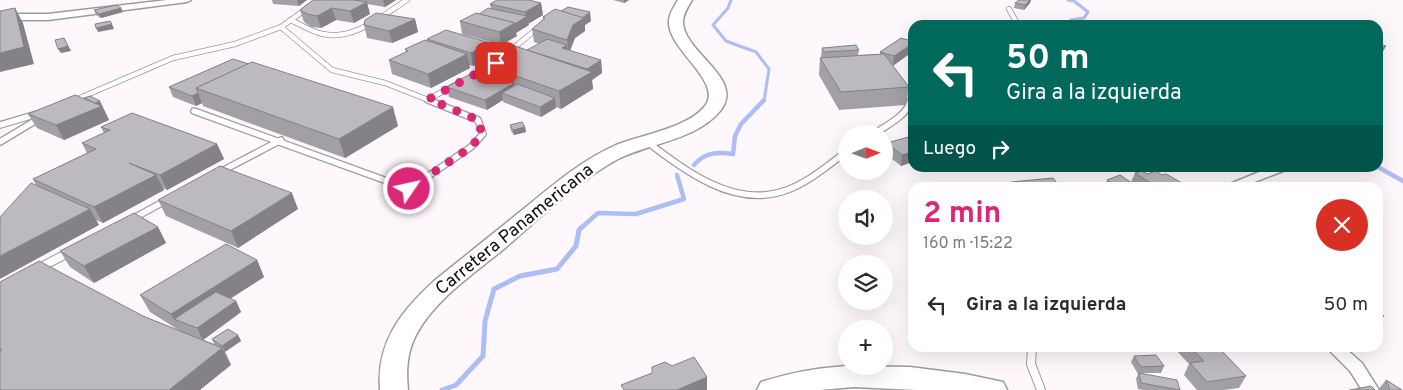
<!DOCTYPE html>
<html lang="es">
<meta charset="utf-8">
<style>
:root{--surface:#fff;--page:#f2f2f3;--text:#2b2b33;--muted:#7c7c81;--accent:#db2777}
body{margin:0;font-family:Overpass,sans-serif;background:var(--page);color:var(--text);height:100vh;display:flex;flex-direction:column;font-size:19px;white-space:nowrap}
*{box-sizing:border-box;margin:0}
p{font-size:16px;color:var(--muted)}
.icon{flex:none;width:28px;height:28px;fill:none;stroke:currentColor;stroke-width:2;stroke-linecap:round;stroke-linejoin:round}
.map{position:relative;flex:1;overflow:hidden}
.sheet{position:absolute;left:908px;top:182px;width:475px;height:170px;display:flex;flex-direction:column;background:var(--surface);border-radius:15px;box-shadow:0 5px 20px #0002}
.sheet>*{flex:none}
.hud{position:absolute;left:908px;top:20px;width:475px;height:152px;border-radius:15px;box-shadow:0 5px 20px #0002;background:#00695c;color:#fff;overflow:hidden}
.needle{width:32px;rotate:89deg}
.tools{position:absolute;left:838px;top:125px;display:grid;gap:10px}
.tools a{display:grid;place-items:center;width:55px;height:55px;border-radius:50%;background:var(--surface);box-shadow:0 5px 20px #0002;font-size:25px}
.pin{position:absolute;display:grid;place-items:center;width:42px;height:42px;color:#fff;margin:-21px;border-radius:10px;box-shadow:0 2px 8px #0006}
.me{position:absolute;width:55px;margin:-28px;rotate:56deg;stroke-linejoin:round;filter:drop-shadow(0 0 4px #0008)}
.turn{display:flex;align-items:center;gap:18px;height:105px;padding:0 15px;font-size:22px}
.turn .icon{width:65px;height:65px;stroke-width:2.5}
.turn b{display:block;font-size:35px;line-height:42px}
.then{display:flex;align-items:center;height:48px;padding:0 15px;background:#0003;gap:10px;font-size:19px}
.round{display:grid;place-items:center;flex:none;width:52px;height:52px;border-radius:26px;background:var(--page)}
.headline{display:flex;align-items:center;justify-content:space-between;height:85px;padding:0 15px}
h1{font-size:30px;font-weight:700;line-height:38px;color:var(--accent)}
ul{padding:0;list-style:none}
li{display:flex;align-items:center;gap:15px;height:75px;padding:0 15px}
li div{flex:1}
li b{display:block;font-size:19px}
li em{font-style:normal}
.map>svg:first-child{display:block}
</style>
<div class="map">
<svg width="1403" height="390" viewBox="0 0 1403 390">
<rect width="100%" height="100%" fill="#fef7fc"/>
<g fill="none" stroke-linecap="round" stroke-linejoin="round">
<!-- stream-far2 -->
<g stroke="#adbef7" stroke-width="3">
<polyline points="731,0 728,8 713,25 726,41 756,52 769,69 764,101"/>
<polyline points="1066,25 1071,20 1084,18 1088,12 1074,1 1068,0"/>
</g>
<!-- stream-far1 -->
<g stroke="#adbef7" stroke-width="4.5">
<path d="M 694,165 C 705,152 717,152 733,154 L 735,136 L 741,124 L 764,100"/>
<polyline points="1378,167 1403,181"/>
<polyline points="580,229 598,213 636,214 684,199 677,175"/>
</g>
<!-- stream -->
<polyline stroke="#adbef7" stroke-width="5" points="442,390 456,385 483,356 485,321 494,289 520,276 557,269 576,246 579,230 582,227"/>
<!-- service-far2 casing -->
<g stroke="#a09a9e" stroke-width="6">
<g id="service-far2">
<polyline points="319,0 281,27 332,70 385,83 431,101"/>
<polyline points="1009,9 1018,25"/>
<path d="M 291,20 C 301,25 312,32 323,34 C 354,41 383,15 407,0"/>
<polyline points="510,51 539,27"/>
<polyline points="429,99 455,85"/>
<polyline points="75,100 173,58 235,44 281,27"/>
<polyline points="910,101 912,95"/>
</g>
</g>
<!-- service-far1 casing -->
<g stroke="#a09a9e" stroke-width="8">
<g id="service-far1">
<polyline points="194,111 409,189 471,147 483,134 478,120 428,100"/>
<polyline points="0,125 37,114"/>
<path d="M 874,134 C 888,124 906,117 911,100"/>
<path d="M 646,141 C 683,169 731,207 781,192 C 805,185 826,167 846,152"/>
<polyline points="0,142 40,118"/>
<polyline points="220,172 281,140"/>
<polyline points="132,219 167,200"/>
</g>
</g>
<!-- service casing -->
<g stroke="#a09a9e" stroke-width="10">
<g id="service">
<polyline points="39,268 70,252"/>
<polyline points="1032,348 1031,364 1041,390"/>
</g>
</g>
<!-- minor casing -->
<g stroke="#a09a9e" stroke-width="3">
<g id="minor">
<polygon points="167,0 191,0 187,2 48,20 0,20 0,14 48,14"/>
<polygon points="1269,168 1285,168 1283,171 1239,188 1220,188"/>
<polygon points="1327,348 1345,348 1362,363 1379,390 1362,390 1350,371"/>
</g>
</g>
<!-- trunk casing -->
<g stroke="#a09a9e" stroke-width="3">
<g id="trunk">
<path d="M 678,0 L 692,0 C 688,7 684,12 683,21 C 682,52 747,79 720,111 C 696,140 650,143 618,159 C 576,182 541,217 505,248 C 475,273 435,299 416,335 C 407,353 406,370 408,390 L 380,390 C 376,343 401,311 434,281 C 465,256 495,232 526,207 C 554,184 582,160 616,145 C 641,135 688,128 705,106 C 724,81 666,49 669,20 C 670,12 674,7 678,0 Z"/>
<path d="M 846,366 L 910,367 L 965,374 L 1003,382 L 1007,390 L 916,390 L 854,387 L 820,390 L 757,390 L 761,382 C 789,373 817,368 846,366 Z"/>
</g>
</g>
<!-- service-far2 -->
<use href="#service-far2" stroke="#fff" stroke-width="4.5"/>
<!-- service-far1 -->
<use href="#service-far1" stroke="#fff" stroke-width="5.5"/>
<!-- service -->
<use href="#service" stroke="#fff" stroke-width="8"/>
<!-- minor -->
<use href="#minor" fill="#fff" fill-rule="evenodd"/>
<!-- trunk -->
<use href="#trunk" fill="#fff" fill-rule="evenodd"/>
</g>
<!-- wall -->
<g fill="#a2a0a5">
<polygon points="272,0 307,0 299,6 273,4"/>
<polygon points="313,0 396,0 385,7 367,4 370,14 354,23 336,20 321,28 311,27 304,22 300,10"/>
<polygon points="613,0 629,0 624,3"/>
<polygon points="1019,0 1031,0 1030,3 1024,10 1014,8 1015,3"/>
<polygon points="541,3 543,15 528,24 529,25 516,33 517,36 501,45 462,34 460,21 491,9 490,4"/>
<polygon points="121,8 123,12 101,18 96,15 94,10"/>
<polygon points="543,17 591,21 585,25 585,31 575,38 570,51 601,60 602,73 592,80 593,89 561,109 556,107 541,117 503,102 503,100 487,110 449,97 447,87 478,71 477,64 473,66 469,65 470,68 431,88 392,74 389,60 406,52 405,49 427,41 427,39 492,55 527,50 539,44 534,42 532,29 543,20"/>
<polygon points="415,19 418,32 392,43 367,38 364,25"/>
<polygon points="901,38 893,66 909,87 906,105 839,110 819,75 820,58 821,58 821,57 822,48 859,50 858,55 880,54 880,52"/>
<polygon points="1378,45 1386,46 1383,51 1380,53 1378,52"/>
<polygon points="233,59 398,126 345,158 203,106 202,103 196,106 173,97 169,87"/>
<polygon points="912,76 912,86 909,82 910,77"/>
<polygon points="102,106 109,120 64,140 37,128 28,114 103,106"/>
<polygon points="510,125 525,127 526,132 514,135 511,131"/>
<polygon points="101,127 217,144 224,159 167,190 163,188 164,190 103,223 96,220 99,225 36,185 33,179 87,153 82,143 104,133"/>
<polygon points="912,136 912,162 901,166 886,154 887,143"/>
<polygon points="1135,173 1162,175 1189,188 1107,188 1105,186 1107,180 1131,182"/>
<polygon points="158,200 298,209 238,248 166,216"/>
<polygon points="158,227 166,243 94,283 70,267 60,251"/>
<polygon points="257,260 264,277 230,299 236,301 241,312 203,340 180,331 150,312 140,295"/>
<polygon points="0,282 143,316 214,344 212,339 238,335 241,341 225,351 231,365 0,390"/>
<polygon points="1174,348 1219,348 1246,376 1239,388 1223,390 1197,390 1184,375 1189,364"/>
<polygon points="1134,356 1164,366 1161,373 1142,373 1180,390 1144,390 1138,389 1136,379 1138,374 1131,362"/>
<polygon points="1386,380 1402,390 1378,390"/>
</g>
<!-- shaded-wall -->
<g fill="#848286">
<polygon points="297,0 307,0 299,6"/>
<polygon points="383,0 396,0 385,7"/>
<polygon points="624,0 629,0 624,3"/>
<polygon points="1030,0 1031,0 1030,3 1024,10 1025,5"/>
<polygon points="367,2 370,14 354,23 350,11"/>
<polygon points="541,3 543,15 528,24 529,25 516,33 517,36 501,45 499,32 526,17 525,12"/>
<polygon points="15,8 23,23 34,64 0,72 0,53"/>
<polygon points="121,8 123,12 101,18 99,14"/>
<polygon points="332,8 336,20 321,28 317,16"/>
<polygon points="590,12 591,21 585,25 585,31 575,38 569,53 567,40 573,25"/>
<polygon points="415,19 418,32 392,43 389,31"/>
<polygon points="112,24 114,29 98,32 96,28"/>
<polygon points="64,38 71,51 61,53 58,49"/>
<polygon points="490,43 492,56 476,62 477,64 473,66 471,53"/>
<polygon points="912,44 912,52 893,66 894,56"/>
<polygon points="567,45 569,59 562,48"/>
<polygon points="1386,46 1383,51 1380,53 1382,48"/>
<polygon points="467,54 470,68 431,88 428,74"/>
<polygon points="601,60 602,73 592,80 593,89 561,109 559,91 588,74 587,69"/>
<polygon points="514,83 515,93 502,93 503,100 487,110 485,100"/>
<polygon points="198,93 202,103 196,106 192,96"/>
<polygon points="555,98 556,108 541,117 540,107"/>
<polygon points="100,101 109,120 64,140 56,125 87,106"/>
<polygon points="393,107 398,126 345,158 339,139"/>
<polygon points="525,127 526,132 514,135 513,130"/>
<polygon points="217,144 224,159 167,190 160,175"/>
<polygon points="912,152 912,162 901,166 902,155"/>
<polygon points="156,175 164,190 103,223 94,207"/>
<polygon points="292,193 298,209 238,248 231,231"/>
<polygon points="90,209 99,225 0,279 0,256"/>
<polygon points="158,227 166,243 94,283 84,266"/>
<polygon points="257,260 264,277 189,325 174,319 180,331 171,314"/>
<polygon points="236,301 241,312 203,340 197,328"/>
<polygon points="1383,321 1378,329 1378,324"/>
<polygon points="238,335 241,341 225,352 222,346"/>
<polygon points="222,348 231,365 200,390 169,390"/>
<polygon points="707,377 707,390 677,390"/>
</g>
<!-- building -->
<g fill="#bcbac0" stroke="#848286">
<polygon points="313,0 354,0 367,2 350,11 332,8 317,16 307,14 300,10"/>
<polygon points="497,0 529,0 541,3 525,12 490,4"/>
<polygon points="1019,0 1030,0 1025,5 1015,3"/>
<polygon points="116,5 121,8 99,14 94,10"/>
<polygon points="568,7 590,12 582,18 561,11"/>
<polygon points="15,8 24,47 0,53 0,11"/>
<polygon points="488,8 527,16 515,24 515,23 479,14"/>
<polygon points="555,9 584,18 573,25 567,40 532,29 545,18 543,17"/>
<polygon points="376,13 415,19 389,31 364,25 365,20"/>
<polygon points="476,13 515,23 499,32 460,21"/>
<polygon points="110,21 112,24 96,28 95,24"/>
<polygon points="446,30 490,43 471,53 427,39"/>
<polygon points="64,38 68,46 58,49 55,40"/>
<polygon points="901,38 912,41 912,44 894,56 880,52"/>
<polygon points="547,39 567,45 562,48 601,60 587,69 527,50"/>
<polygon points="425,40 467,54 428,74 389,60 408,51 405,49"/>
<polygon points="1379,44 1386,46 1382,48 1378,47 1378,45"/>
<polygon points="512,45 592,72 559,91 476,62"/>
<polygon points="856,45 859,50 824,52 822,48"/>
<polygon points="884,54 909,87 841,92 820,58"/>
<polygon points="233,59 249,64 196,88 198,93 192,96 169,87"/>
<polygon points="252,62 393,107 339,139 196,88"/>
<polygon points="477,70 514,83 485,100 447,87"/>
<polygon points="517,84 555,98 540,107 502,93"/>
<polygon points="75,95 102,106 56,125 28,114"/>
<polygon points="90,96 100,101 95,103 84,98"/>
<polygon points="132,113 217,144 160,175 129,163 156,175 94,207 33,179 96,149 82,143 110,130 101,127"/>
<polygon points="522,122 525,127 513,130 510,125"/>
<polygon points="912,136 912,152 902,155 887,143"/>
<polygon points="220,166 292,193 231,231 158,200"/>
<polygon points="1142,171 1147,174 1156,171 1162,175 1166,174 1189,187 1158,188 1135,173"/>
<polygon points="1120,175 1132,183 1126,185 1125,188 1118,188 1107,180"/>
<polygon points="1053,178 1061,188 996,188 1014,186 1011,182"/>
<polygon points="1135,182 1145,188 1129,188 1126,185"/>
<polygon points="31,183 90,209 0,256 0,217"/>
<polygon points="134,213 158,227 84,266 60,251"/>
<polygon points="226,244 257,260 171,314 140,295"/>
<polygon points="39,261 143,316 222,348 169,390 0,390 0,351 2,350 0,348 0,282"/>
<polygon points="216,292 236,301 197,328 174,319"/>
<polygon points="1378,311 1384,316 1378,318"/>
<polygon points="1378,318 1383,321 1378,324"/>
<polygon points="228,329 238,335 222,346 212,339"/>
<polygon points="1191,348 1219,348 1246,376 1207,382 1190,363 1204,361"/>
<polygon points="1156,355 1164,366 1141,367 1134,356"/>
<polygon points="694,357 707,377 677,390 624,390 621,385 652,373 652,367 665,362 672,366"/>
<polygon points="1139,373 1177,380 1180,390 1141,383"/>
<polygon points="1386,380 1402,390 1390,390"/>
<polygon points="1371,386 1375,390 1350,390"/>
</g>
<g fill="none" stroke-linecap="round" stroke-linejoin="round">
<!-- route -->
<polyline stroke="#db2777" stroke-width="9" stroke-dasharray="0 16.2" points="409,189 471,147 482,134 478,120 429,99 496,63"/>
</g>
<g text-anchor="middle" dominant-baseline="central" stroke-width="5" stroke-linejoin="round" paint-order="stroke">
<!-- street labels -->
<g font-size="18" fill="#120f11" stroke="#fff">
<text transform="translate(515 230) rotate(-39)">Carretera Panamericana</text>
</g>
</g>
</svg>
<div class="tools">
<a><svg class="needle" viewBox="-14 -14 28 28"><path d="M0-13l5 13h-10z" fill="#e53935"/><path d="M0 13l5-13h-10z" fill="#7c7c81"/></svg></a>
<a><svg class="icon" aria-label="sound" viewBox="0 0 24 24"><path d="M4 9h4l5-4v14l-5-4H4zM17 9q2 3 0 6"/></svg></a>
<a><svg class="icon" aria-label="layers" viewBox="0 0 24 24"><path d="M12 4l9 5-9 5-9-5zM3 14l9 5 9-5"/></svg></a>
<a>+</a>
</div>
<div class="pin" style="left:496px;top:63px;background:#d93025"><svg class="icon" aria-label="arrive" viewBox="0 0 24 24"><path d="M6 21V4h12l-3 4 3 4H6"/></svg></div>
<svg class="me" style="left:409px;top:189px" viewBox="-20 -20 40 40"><circle r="17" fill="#db2777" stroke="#fff" stroke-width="3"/><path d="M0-11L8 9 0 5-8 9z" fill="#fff"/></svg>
<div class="hud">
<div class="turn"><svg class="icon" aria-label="left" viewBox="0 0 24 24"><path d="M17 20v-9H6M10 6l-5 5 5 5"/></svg><div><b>50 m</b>Gira a la izquierda</div></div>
<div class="then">Luego<svg class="icon" aria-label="right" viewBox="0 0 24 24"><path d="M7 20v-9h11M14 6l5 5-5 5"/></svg></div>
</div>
<section class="sheet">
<div class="headline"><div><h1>2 min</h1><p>160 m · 15:22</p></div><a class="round" style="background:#d93025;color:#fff"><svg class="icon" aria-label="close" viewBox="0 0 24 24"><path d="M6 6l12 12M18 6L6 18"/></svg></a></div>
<ul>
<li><svg class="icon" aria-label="left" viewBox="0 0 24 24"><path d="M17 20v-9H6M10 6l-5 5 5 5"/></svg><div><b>Gira a la izquierda</b></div><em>50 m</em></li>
</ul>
</section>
</div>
